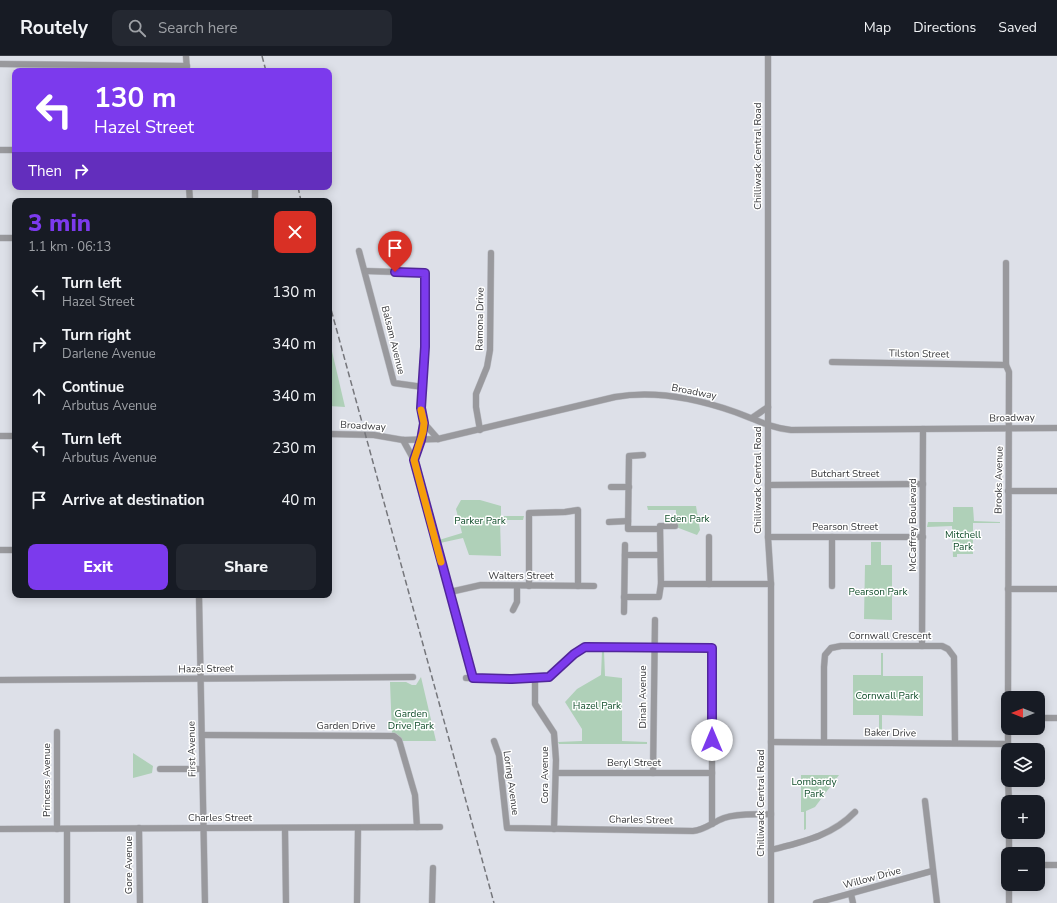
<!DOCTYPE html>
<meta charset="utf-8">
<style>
:root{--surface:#171b24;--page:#242831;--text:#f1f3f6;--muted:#9ea1a6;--line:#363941;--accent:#7c3aed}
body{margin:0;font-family:"Nunito Sans",sans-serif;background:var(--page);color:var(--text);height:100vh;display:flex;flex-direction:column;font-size:15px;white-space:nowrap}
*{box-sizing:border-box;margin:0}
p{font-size:13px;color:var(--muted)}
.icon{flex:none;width:22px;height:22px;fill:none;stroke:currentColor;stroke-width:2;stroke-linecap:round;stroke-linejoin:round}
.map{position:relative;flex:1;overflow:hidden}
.details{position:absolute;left:12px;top:142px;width:320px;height:400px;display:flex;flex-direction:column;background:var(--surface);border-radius:8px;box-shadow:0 2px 10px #0003}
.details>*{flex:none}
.banner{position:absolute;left:12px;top:12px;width:320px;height:122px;border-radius:8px;box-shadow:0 2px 10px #0003;background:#7c3aed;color:#fff;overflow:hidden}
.needle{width:26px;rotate:270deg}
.tools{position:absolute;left:1001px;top:635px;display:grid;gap:8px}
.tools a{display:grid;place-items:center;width:44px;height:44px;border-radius:8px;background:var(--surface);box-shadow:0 2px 10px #0003;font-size:20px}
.pin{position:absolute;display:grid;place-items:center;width:34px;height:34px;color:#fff;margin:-41px -17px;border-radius:50% 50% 50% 0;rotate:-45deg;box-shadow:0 0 4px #0007}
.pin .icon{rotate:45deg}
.me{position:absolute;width:44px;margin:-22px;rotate:0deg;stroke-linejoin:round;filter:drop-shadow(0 0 3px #0008)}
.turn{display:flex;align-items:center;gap:14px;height:84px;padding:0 16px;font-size:18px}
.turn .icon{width:52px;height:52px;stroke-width:2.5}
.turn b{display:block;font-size:28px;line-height:34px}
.then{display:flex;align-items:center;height:38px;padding:0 16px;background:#0003;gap:8px;font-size:15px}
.round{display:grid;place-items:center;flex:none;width:42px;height:42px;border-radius:8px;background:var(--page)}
.head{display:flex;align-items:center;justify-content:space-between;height:68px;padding:0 16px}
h1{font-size:24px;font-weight:800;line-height:30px;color:var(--accent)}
.button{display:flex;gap:8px;margin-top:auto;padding:8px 16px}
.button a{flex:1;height:46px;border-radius:8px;background:var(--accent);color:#fff;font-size:16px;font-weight:800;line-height:46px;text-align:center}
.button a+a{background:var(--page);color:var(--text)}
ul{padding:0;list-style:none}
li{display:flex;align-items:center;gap:12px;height:52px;padding:0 16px}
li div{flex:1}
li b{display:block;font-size:15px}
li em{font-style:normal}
header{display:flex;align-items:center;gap:24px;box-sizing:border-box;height:56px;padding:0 20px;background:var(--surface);border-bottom:1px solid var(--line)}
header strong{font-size:19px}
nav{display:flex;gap:22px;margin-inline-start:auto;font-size:14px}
.search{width:280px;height:36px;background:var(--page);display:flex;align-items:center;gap:10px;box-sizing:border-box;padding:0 14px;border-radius:8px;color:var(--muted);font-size:15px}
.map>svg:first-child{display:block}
</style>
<header>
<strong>Routely</strong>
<div class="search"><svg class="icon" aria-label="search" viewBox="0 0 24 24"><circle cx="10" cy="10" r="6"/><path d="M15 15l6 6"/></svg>Search here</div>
<nav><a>Map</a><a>Directions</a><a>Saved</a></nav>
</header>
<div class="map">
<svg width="1057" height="847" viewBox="0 0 1057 847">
<rect width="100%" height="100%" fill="#dde0e8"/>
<!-- green -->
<g fill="#afd0b8">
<polygon points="329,285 331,291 345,351 329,350"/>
<polygon points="461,444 480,444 501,450 501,460 524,460 523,464 500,464 501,500 469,499 463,482 440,487 439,484 462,477 456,453"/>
<polygon points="647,450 696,450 700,474 697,479 676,471 676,454 648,454"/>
<polygon points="953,451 973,451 974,465 1000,466 1000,467 973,467 973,498 957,498 957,501 953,501 952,470 927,471 928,466 953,466"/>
<polygon points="871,486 881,486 881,509 892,509 892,564 864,563 865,509 871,509"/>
<polygon points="602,595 604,595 605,620 622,622 622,685 647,686 647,688 559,688 558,686 582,685 582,673 565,646 577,633 601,619"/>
<polygon points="881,597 883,597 883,620 923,620 923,660 882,659 882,680 879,680 879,659 853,659 853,619 881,619"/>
<polygon points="421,621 436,685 402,685 397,678 392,678 390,626 406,626 412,629 416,629"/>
<polygon points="133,697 153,710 152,717 133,722"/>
<polygon points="801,719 839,719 815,751 806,755 806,773 804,774 804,756 801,756"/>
</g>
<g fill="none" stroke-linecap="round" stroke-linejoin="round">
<!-- minor casing -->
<g stroke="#bcbec5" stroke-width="7">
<g id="minor">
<polyline points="186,0 187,15"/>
<polyline points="768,0 768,481 771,528 771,847"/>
<polyline points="0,8 187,10"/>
<polyline points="0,94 15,94"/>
<polyline points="189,131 190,145"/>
<polyline points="255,131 255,145"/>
<polyline points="0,182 15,182"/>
<polyline points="359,195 394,327 423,331"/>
<polyline points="1006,207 1006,309 1009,316 1008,642"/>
<polyline points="366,215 425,217 425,291 421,352 424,367 421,385 414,404"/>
<polyline points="832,306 1006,309"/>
<polyline points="752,362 768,351"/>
<polyline points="424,367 438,383"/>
<polyline points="480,374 476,351 476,338 487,311 490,294 491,197"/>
<path d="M 329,378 L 374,379 L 403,384 L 438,383 L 615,341 C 655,334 698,343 735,356 C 754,363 771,372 791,374 L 1057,372"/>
<polyline points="0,380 15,380"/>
<polyline points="403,384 414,404 473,622"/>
<polyline points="643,399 629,400 628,473 660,473"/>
<polyline points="768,429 923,428"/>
<polyline points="611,431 629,431"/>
<polyline points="1008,435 1057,435"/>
<polyline points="609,466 628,465"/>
<polyline points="768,481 923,481"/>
<polyline points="832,481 832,530"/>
<polyline points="0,494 15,494"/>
<polyline points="625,499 660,499"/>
<polyline points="661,528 771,528"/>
<polyline points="709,528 709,481"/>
<polyline points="529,530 529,457 565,456 578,454 578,530"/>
<polyline points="1008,533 1057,533"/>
<polyline points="450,536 481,529 594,530"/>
<polyline points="199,539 205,847"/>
<polyline points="624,541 659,541 661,528 660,470 675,470"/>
<polyline points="513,554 517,546 517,530"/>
<polyline points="624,556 625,489"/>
<polyline points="922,590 923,373"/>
<path d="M 466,622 C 482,622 537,626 549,620 C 561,614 572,599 585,591 L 712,592 L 712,768"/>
<polyline points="535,622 535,648 554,677 556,704 554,773"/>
<polyline points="0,624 413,621"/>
<polyline points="1038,662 1057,662"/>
<polyline points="1008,672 1008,694"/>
<polyline points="57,676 57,773"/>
<polyline points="202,679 394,680 399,684 415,739 417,771"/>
<path d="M 494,685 L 499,699 L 507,772 L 693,775 C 705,774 713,766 724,762 C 739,757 755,759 771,758"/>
<polyline points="771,686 1008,688"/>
<polyline points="824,686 824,611 825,599 831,592 841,590 942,590 948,593 954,601 955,687"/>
<polyline points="160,713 202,713"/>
<polyline points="556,717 712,717"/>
<polyline points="653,717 655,564"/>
<polyline points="1008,724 1009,746"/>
<polyline points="925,745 937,847"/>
<polyline points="139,772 140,847"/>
<polyline points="0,773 440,771"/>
<polyline points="67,773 67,847"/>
<polyline points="285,773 286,847"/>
<polyline points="1009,776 1009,798"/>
<path d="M 771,794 C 802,786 832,780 855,756"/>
<polyline points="1038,809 1057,809"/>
<polyline points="1009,828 1009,847"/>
<polyline points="851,838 853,847"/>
<polyline points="357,847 358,772"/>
<polyline points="432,847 433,812"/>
<polyline points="816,847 932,815"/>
</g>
</g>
<!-- minor -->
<use href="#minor" stroke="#99999d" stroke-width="6"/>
<!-- rail -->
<g stroke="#75767b" stroke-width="1.5" stroke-dasharray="6 3" stroke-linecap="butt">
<polyline points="262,0 266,15"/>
<polyline points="298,131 301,145"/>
<polyline points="329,246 494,847"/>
</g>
</g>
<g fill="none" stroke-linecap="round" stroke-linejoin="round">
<!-- route casing -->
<g stroke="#51269a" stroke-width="10">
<polyline id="route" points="395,216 425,217 425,291 421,352 424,367 421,384 414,404 473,622 512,623 549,621 574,598 585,591 712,592 712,684"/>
</g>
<!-- route -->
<use href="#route" stroke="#7c3aed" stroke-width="7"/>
<!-- slow -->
<polyline stroke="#f59e0b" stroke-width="7" points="421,354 424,367 423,376 414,404 441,506"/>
</g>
<g text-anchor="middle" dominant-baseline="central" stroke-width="3" stroke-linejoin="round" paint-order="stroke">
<!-- street labels -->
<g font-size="10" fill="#37383b" stroke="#fff">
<text transform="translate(758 100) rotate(-90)">Chilliwack Central Road</text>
<text transform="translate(480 263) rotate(-89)">Ramona Drive</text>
<text transform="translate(393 284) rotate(76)">Balsam Avenue</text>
<text transform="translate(919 298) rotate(1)">Tilston Street</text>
<text transform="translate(694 336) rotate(11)">Broadway</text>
<text transform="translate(1012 362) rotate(-1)">Broadway</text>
<text transform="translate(363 370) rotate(3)">Broadway</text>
<text x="845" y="418">Butchart Street</text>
<text transform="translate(758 424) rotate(-90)">Chilliwack Central Road</text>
<text transform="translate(999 424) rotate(-89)">Brooks Avenue</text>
<text transform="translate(913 469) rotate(-90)">McCaffrey Boulevard</text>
<text x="845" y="471">Pearson Street</text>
<text x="521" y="520">Walters Street</text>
<text x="890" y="580">Cornwall Crescent</text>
<text transform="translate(206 613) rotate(-1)">Hazel Street</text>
<text transform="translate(643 641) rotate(-90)">Dinah Avenue</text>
<text x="346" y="670">Garden Drive</text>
<text transform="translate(890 677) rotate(1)">Baker Drive</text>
<text transform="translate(192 693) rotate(-91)">First Avenue</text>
<text x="634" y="707">Beryl Street</text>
<text transform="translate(545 719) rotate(-90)">Cora Avenue</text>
<text transform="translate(47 724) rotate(-90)">Princess Avenue</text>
<text transform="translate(511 727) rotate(82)">Loring Avenue</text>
<text transform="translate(761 747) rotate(-90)">Chilliwack Central Road</text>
<text x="220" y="762">Charles Street</text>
<text transform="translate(641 764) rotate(1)">Charles Street</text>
<text transform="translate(129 809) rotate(-90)">Gore Avenue</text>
<text transform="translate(872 822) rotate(-15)">Willow Drive</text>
</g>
<!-- park labels -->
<g font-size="10" fill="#0f4c29" stroke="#fff">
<text x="687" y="463">Eden Park</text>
<text x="480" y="465">Parker Park</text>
<text x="963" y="479">Mitchell<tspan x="963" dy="12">Park</tspan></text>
<text x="878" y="536">Pearson Park</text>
<text x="887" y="640">Cornwall Park</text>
<text x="597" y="650">Hazel Park</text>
<text x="411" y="658">Garden<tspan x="411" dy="12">Drive Park</tspan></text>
<text x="814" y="726">Lombardy<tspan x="814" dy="12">Park</tspan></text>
</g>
</g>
</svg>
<div class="tools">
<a><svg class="needle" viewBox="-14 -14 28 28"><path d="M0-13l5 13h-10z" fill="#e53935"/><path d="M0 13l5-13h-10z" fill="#9ea1a6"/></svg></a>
<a><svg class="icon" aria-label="layers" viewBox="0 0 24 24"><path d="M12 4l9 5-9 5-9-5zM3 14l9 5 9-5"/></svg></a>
<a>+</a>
<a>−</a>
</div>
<div class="pin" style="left:395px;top:216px;background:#d93025"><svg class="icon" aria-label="arrive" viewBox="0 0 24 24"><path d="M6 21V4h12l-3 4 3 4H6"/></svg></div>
<svg class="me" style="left:712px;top:684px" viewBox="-20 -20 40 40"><circle r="19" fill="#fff"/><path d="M0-13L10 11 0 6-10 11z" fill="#7c3aed"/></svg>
<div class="banner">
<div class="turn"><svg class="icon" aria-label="left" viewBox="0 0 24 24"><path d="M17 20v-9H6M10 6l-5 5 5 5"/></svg><div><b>130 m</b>Hazel Street</div></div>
<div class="then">Then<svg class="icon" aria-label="right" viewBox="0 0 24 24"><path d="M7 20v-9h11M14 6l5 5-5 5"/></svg></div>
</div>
<section class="details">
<div class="head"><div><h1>3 min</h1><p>1.1 km · 06:13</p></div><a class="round" style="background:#d93025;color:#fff"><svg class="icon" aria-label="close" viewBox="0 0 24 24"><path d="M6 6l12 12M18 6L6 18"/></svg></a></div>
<ul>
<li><svg class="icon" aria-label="left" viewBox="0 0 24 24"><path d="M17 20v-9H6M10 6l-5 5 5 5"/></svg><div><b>Turn left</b><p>Hazel Street</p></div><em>130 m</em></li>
<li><svg class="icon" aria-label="right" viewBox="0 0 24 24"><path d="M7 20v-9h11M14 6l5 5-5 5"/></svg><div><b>Turn right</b><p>Darlene Avenue</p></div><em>340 m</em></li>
<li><svg class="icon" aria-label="ahead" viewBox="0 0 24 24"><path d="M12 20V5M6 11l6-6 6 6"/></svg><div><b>Continue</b><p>Arbutus Avenue</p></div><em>340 m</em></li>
<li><svg class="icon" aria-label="left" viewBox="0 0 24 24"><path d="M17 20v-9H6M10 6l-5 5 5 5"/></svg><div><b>Turn left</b><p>Arbutus Avenue</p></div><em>230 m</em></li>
<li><svg class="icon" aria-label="arrive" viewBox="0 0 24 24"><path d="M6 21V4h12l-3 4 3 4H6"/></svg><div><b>Arrive at destination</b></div><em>40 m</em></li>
</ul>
<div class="button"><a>Exit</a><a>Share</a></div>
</section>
</div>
